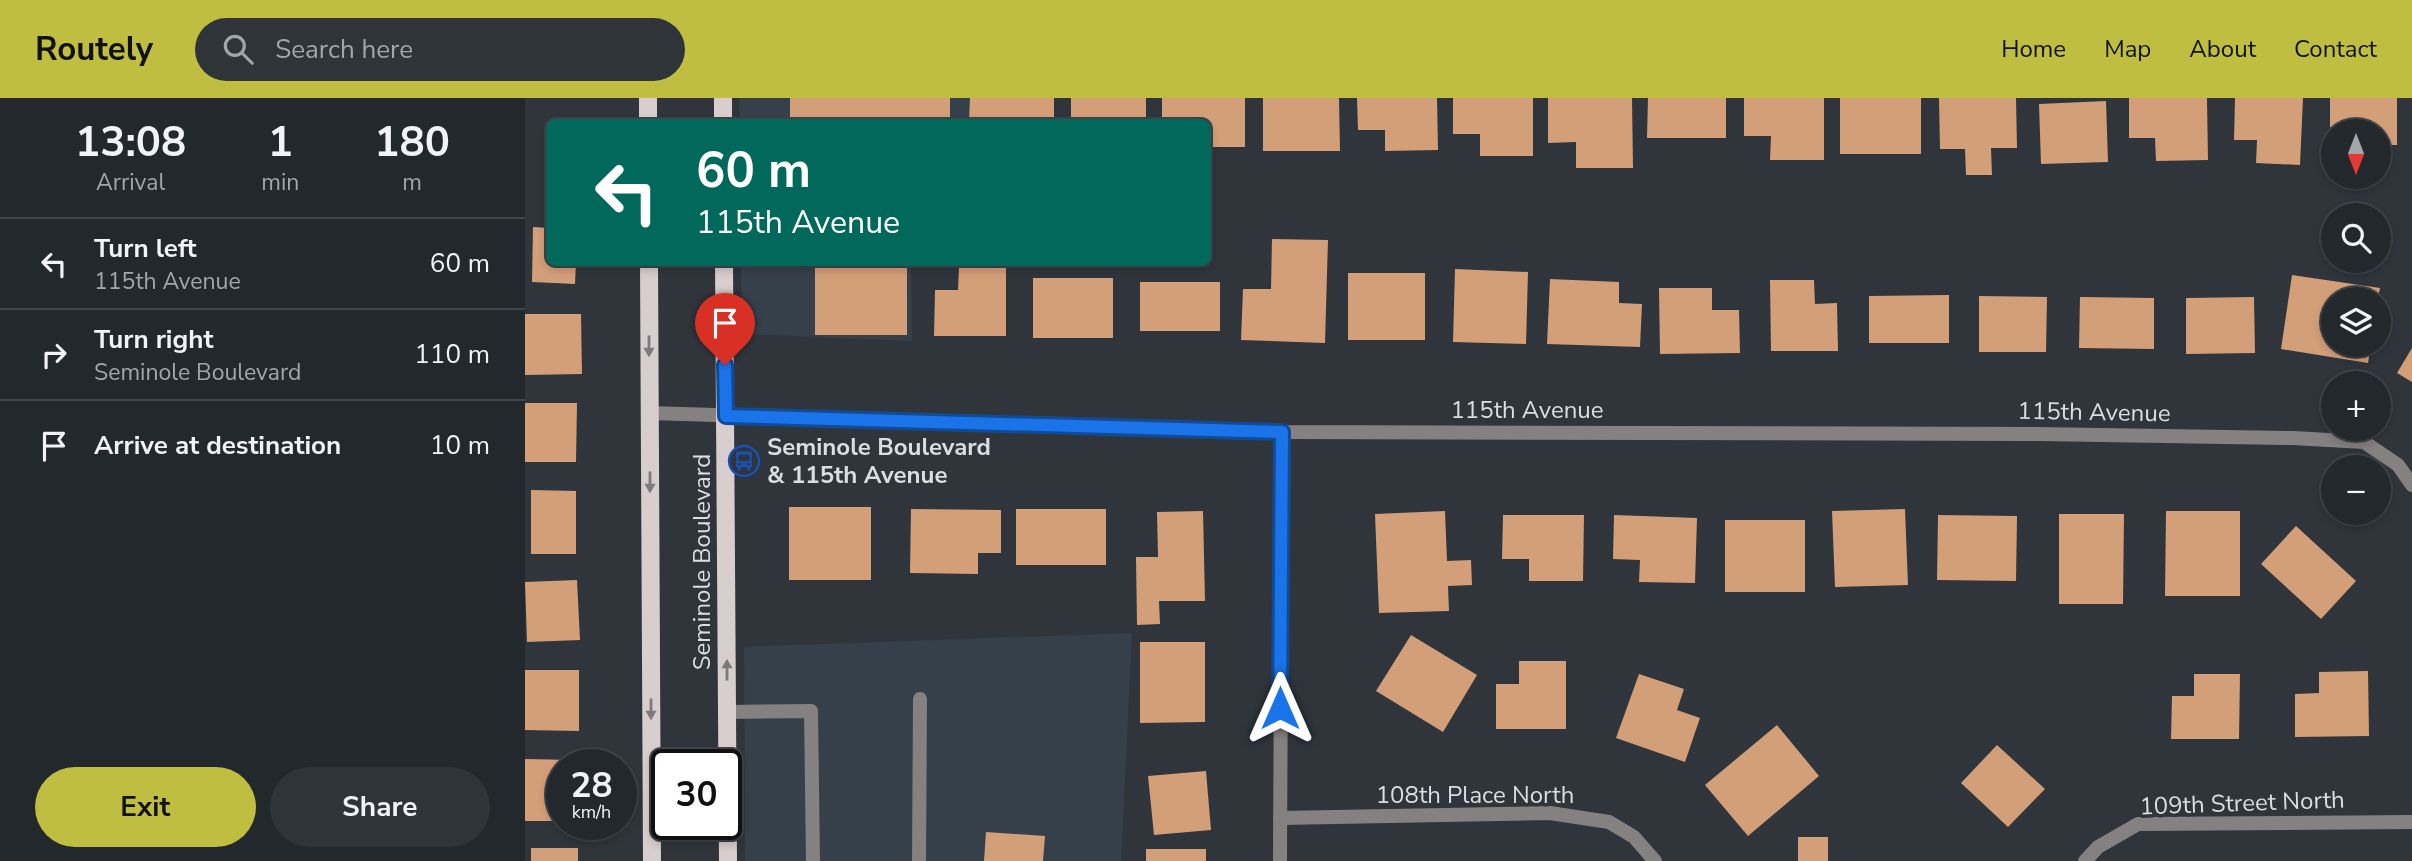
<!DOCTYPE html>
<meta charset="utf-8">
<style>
:root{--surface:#23282c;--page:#2f3438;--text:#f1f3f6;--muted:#a3a6a9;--line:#404448;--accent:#c0be41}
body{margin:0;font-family:"Nunito Sans",sans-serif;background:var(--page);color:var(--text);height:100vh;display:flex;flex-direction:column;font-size:26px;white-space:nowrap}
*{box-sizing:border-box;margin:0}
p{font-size:23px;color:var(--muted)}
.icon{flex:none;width:38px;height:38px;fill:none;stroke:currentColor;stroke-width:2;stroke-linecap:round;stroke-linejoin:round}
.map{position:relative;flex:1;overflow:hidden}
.details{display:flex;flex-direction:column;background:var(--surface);width:525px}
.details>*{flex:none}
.hud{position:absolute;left:21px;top:21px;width:665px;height:147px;border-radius:10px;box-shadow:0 4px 10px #0003,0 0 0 2px var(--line);background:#00695c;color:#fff;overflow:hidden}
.needle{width:46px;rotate:180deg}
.buttons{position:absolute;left:1796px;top:21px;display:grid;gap:14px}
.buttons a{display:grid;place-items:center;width:70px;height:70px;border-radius:50%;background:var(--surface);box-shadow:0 4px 10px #0003,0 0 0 2px var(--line);font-size:35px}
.speed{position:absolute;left:21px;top:651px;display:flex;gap:14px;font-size:35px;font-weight:700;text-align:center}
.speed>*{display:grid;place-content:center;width:91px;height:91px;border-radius:50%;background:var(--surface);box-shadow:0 4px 10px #0003,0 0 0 2px var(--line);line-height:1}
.speed small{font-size:18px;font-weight:400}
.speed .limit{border:4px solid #111;border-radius:10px;background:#fff;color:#111}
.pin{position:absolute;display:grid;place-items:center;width:60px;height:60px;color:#fff;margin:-72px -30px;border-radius:50% 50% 50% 0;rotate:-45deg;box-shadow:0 0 7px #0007}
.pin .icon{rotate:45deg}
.me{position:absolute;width:77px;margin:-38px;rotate:0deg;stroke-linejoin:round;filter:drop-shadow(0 0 5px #0008)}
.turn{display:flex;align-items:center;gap:24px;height:147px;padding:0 35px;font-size:32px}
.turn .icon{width:91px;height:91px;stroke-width:2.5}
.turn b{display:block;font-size:49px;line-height:60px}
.eta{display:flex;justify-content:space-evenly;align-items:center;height:119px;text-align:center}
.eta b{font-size:42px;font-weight:700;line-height:49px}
.button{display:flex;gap:14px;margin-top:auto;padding:14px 35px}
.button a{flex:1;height:80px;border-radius:42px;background:var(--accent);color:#111;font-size:28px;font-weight:700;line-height:80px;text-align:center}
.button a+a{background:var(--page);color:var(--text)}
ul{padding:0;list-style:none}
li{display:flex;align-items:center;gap:21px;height:91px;padding:0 35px;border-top:2px solid var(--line)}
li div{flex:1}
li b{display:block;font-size:26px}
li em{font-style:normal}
header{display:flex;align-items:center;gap:42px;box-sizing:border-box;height:98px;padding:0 35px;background:var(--accent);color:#111}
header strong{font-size:33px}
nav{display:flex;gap:38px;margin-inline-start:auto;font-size:24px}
.search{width:490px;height:63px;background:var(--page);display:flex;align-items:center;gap:18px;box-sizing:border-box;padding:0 24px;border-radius:38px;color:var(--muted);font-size:26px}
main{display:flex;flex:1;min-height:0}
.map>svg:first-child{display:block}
</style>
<header>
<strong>Routely</strong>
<div class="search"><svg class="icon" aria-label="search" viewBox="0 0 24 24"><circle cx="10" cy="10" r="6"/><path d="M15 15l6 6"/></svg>Search here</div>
<nav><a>Home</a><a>Map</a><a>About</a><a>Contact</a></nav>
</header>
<main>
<section class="details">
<div class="eta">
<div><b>13:08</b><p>Arrival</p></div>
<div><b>1</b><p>min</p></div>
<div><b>180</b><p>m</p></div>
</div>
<ul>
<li><svg class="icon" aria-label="left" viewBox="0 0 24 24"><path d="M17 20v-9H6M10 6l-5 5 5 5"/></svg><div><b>Turn left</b><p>115th Avenue</p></div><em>60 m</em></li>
<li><svg class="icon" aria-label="right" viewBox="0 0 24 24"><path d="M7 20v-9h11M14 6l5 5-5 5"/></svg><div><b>Turn right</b><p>Seminole Boulevard</p></div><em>110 m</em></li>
<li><svg class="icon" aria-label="arrive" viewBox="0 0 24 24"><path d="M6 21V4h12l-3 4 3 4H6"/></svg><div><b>Arrive at destination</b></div><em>10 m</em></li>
</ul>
<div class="button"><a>Exit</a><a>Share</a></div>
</section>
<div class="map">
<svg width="1887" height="763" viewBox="0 0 1887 763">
<rect width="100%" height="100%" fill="#2f353b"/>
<!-- built -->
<g fill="#35404b">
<polygon points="214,0 457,0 458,24 215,24"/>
<polygon points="216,165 386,165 387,243 217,236"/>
<polygon points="607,535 596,763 220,763 219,549"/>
</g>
<!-- building -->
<g fill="#d39f79">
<rect x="265" y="0" width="160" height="24"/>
<polygon points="445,0 529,0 529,24 444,24"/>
<rect x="546" y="0" width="75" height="24"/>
<polygon points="637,0 720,0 720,49 682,49 682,24 637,24"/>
<polygon points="738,0 814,0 815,53 738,53"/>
<polygon points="832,0 912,0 913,52 860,53 860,32 833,32"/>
<polygon points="928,0 1008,0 1008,58 955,58 955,36 928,36"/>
<polygon points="1023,0 1107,0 1108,70 1051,70 1051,44 1023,45"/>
<polygon points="1123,0 1201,0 1201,40 1122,40"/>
<polygon points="1219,0 1299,0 1299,62 1245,62 1246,38 1219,38"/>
<rect x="1315" y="0" width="81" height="56"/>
<polygon points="1414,0 1491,0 1492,50 1466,50 1467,77 1441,77 1440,51 1415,51"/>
<polygon points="1604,0 1682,0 1683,62 1631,63 1630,40 1604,40"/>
<polygon points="1710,0 1778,0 1775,67 1731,65 1732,42 1709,42"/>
<polygon points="1805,0 1872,0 1872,47 1853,47 1853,33 1808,33 1808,47 1805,47"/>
<polygon points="1581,3 1583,64 1516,66 1514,6"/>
<polygon points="8,129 24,130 24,164 51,164 50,186 7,184"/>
<polygon points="747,141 803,142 800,245 716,242 718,191 746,191"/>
<polygon points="290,167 382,168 382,237 290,237"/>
<polygon points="434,169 481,169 481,238 409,238 410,192 433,192"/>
<polygon points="930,171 1003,174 1001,246 928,244"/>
<rect x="823" y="175" width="77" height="67"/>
<polygon points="1767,177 1855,190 1853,201 1808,201 1808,247 1846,247 1843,265 1756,251"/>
<rect x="508" y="180" width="80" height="60"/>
<polygon points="1025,181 1094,184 1094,205 1117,206 1115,249 1022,246"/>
<polygon points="1245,182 1289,182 1290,206 1312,205 1313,253 1246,253"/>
<rect x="615" y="184" width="80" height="49"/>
<polygon points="1134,190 1187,190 1187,212 1214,212 1215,255 1135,256"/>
<polygon points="1424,197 1424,245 1344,245 1344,198"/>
<polygon points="1454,198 1522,199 1521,254 1454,254"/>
<polygon points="1555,199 1629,200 1629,251 1554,250"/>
<polygon points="1729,199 1730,255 1661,256 1661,200"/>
<polygon points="0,216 56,216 57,276 0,277"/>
<polygon points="1887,250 1887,284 1872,275"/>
<polygon points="0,305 52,305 51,364 0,364"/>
<polygon points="6,392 51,393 51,456 6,456"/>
<rect x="264" y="409" width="82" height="73"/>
<polygon points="386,411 476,412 476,455 453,455 453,476 385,475"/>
<rect x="491" y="411" width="90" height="56"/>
<polygon points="1380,411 1383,487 1310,489 1307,413"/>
<polygon points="678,413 680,503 634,503 635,526 612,527 611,459 633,459 632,414"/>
<polygon points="920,413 922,463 946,462 947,487 923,488 924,513 854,515 850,416"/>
<polygon points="1641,413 1715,413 1715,498 1640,498"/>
<polygon points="1534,416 1599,416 1598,506 1534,506"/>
<polygon points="978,417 1059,417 1058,483 1004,483 1004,461 977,461"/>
<polygon points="1089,417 1172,420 1170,485 1114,484 1115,462 1088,461"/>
<polygon points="1413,417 1492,418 1491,483 1412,482"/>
<rect x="1200" y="422" width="80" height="72"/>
<polygon points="1771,428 1831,483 1796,521 1736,466"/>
<polygon points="52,482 55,542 2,544 0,484"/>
<polygon points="886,537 952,577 918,634 851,593"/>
<polygon points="615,544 680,544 680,624 615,625"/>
<polygon points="994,563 1041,563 1041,631 971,631 971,586 994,586"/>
<polygon points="0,572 54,572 54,633 0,632"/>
<polygon points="1843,573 1844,638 1770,639 1770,596 1794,595 1794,574"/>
<polygon points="1114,576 1159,591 1152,612 1175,620 1160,664 1091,640"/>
<polygon points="1669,576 1715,576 1714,641 1646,641 1647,598 1669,598"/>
<polygon points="1252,627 1294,678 1223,738 1180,687"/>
<polygon points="1472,647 1520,691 1483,729 1436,685"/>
<polygon points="0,661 49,662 49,667 37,667 37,723 0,723"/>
<polygon points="681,673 686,732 629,737 623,678"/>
<polygon points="461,734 520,738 518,763 459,763"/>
<rect x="1273" y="739" width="30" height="24"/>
<rect x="6" y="750" width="47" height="13"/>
<rect x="621" y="751" width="60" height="12"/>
</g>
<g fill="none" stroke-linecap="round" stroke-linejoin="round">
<!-- lane -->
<g stroke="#868181" stroke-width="14">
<polyline points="202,614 286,613 288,763"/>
<polyline points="394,763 395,601"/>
</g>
<!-- street -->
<g stroke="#868181" stroke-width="14">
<polyline points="124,315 757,334 1513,336 1768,340 1839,344 1873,367 1887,387"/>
<polyline points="755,720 1025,715 1084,724 1109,739 1130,763"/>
<polyline points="755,763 757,334"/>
<polyline points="1560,763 1573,749 1613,726 1887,724"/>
</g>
<!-- primary -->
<g stroke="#d8cecd" stroke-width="18">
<polyline points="123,0 123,24"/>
<polyline points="198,0 198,24"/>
<polyline points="124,164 127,763"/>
<polyline points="199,164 203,763"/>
</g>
</g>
<!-- one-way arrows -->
<defs><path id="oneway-solid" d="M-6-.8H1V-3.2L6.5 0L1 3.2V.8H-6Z" transform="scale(1.75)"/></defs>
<g fill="#7b7a7d">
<use href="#oneway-solid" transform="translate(124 248) rotate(90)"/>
<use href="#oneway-solid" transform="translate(125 384) rotate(90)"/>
<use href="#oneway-solid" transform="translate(202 572) rotate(-90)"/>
<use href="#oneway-solid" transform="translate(126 611) rotate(90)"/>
</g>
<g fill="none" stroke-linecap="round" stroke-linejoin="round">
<!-- route casing -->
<g stroke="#114b97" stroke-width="18">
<polyline id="route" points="200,267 201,318 757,334 755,610"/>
</g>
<!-- route -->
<use href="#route" stroke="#1a73e8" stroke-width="12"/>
</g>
<!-- icons -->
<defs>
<g id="bus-ring" transform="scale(1.575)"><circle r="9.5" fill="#2f353b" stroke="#1a4fb4" stroke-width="1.5"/><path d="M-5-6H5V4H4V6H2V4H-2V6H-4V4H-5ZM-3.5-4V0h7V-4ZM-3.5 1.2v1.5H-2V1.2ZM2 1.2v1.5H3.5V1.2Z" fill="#1a4fb4"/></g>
</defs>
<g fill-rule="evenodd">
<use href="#bus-ring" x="219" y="363"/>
</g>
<g text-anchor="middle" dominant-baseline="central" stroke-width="7" stroke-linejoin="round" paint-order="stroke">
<!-- street labels -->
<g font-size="24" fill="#dadde1" stroke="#2f353b">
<text x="1002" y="312">115th Avenue</text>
<text transform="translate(1569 314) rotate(1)">115th Avenue</text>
<text transform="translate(177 464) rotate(-90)">Seminole Boulevard</text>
<text x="950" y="697">108th Place North</text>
<text transform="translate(1717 705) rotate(-2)">109th Street North</text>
</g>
<!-- poi labels -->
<g font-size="24" font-weight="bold" fill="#dadde1" stroke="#2f353b" text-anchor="start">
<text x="242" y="349">Seminole Boulevard<tspan x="242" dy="28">&amp; 115th Avenue</tspan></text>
</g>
</g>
</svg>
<div class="buttons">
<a><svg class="needle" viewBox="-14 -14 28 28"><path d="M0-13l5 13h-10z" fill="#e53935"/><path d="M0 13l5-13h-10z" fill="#a3a6a9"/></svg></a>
<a><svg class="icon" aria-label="search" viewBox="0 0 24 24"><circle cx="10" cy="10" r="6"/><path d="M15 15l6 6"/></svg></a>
<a><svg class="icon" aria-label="layers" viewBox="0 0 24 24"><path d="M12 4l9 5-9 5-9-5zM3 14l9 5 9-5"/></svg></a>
<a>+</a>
<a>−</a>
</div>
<div class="speed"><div>28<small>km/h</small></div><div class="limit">30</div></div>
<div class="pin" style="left:200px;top:267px;background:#d93025"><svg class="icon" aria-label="arrive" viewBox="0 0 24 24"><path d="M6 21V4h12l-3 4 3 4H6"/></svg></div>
<svg class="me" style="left:755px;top:610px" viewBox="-20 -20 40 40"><path d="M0-17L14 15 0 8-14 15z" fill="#1a73e8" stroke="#fff" stroke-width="4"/></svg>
<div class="hud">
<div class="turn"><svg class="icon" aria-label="left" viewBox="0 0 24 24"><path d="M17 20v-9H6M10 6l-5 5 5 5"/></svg><div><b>60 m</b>115th Avenue</div></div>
</div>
</div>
</main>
